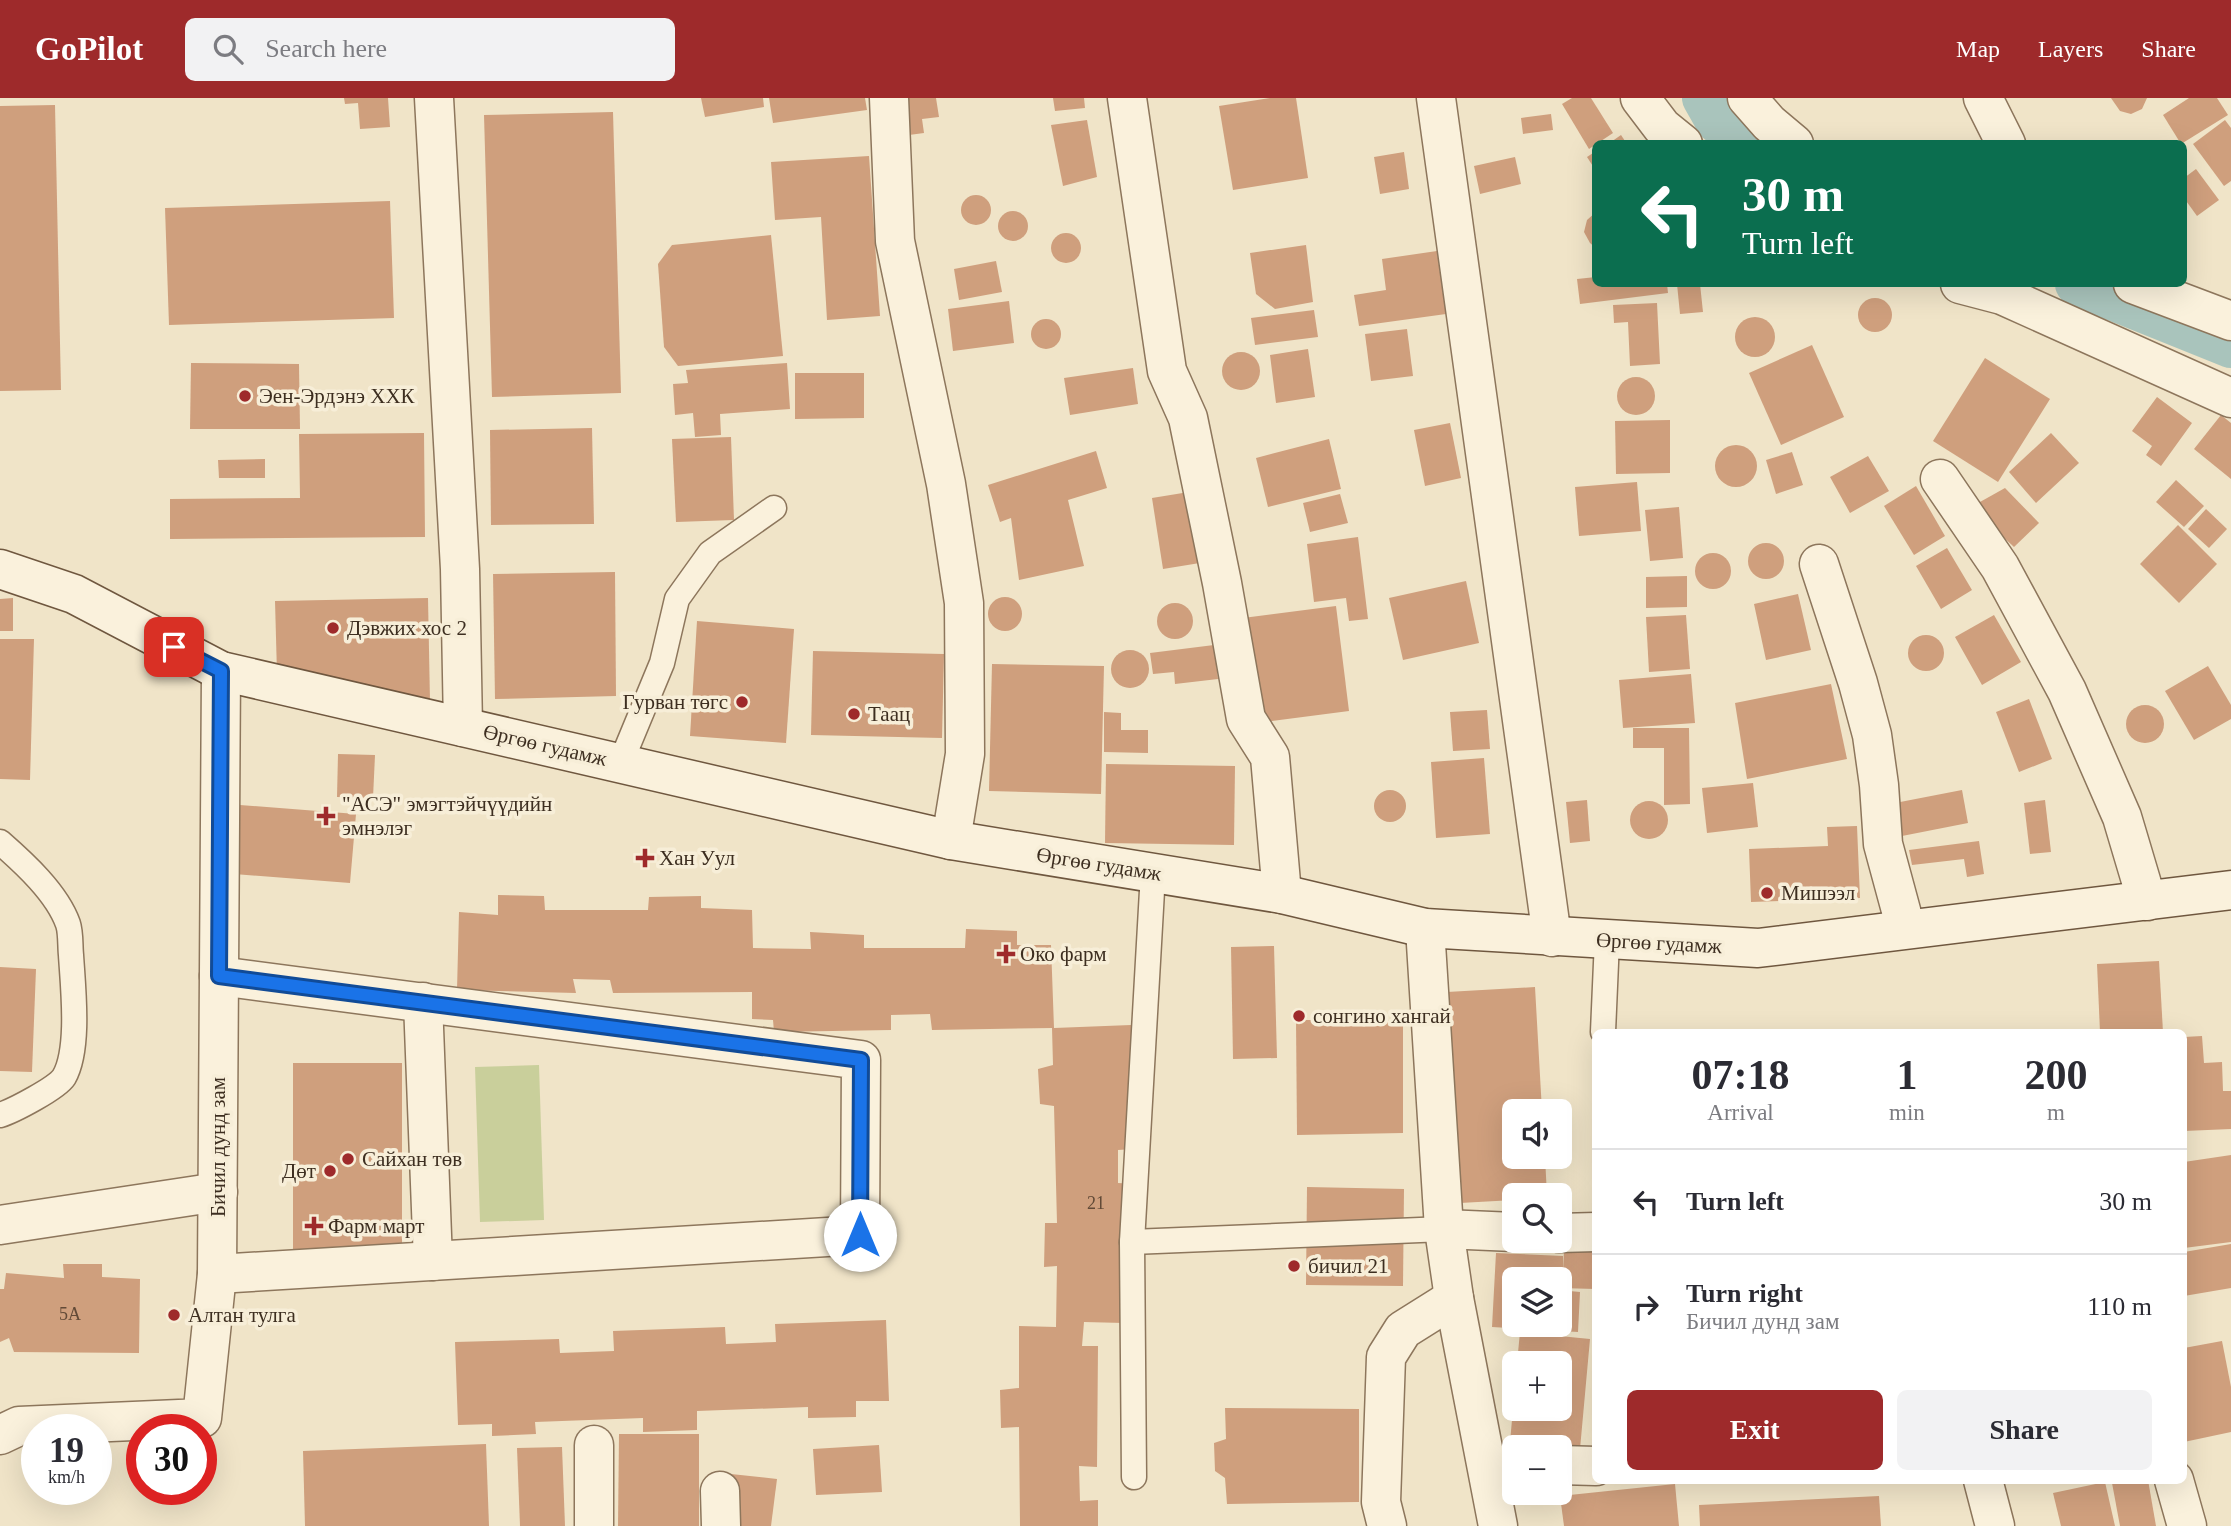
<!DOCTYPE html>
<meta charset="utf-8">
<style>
:root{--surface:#fff;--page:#f2f2f3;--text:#2b2b33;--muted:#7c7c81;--line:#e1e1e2;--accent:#9e2a2b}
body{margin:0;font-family:Georgia,serif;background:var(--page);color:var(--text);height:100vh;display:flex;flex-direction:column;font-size:26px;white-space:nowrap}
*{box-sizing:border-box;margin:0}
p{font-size:23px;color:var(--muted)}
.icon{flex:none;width:38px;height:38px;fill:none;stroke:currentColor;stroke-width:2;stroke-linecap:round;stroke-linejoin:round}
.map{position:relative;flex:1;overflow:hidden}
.drawer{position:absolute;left:1592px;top:931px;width:595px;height:455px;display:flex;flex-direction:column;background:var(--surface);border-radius:10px;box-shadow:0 7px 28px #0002}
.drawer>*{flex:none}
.guide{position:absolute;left:1592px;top:42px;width:595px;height:147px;border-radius:10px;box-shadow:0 7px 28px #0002;background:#0b6e4f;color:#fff;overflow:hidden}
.tools{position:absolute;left:1502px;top:1001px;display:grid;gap:14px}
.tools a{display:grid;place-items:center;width:70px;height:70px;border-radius:10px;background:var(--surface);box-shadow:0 7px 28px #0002;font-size:35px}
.speed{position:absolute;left:21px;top:1316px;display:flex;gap:14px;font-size:35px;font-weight:700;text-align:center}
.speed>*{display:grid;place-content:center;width:91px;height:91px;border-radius:50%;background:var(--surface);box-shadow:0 7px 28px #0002;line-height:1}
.speed small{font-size:18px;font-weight:400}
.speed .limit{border:10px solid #d22;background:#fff;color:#111}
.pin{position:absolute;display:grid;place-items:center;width:60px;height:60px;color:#fff;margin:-30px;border-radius:14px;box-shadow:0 4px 10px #0006}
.me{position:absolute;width:77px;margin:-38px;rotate:0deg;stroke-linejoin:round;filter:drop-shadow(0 0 5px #0008)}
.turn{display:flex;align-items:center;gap:24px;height:147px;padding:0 35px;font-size:32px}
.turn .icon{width:91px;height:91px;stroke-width:2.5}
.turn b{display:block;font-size:49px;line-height:60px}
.eta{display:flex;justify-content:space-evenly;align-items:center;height:119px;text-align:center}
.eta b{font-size:42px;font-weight:600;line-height:49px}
.cta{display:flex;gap:14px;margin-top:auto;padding:14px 35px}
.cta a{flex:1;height:80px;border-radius:10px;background:var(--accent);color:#fff;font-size:28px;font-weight:600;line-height:80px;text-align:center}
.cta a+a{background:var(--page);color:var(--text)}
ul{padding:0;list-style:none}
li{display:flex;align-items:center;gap:21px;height:105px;padding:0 35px;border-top:2px solid var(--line)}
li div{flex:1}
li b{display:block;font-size:26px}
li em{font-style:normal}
header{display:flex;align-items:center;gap:42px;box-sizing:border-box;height:98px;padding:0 35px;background:var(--accent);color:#fff}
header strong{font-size:33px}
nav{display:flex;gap:38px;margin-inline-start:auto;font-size:24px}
.search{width:490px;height:63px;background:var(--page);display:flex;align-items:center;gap:18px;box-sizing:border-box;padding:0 24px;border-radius:10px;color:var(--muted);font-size:26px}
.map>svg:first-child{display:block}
</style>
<header>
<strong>GoPilot</strong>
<div class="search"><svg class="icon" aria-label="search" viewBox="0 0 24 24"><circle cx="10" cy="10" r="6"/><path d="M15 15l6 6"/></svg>Search here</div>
<nav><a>Map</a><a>Layers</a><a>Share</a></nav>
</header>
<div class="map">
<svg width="2231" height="1428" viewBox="0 0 2231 1428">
<rect width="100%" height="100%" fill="#f0e4c8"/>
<!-- green -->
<polygon fill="#c9cf9b" points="539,967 544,1122 480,1124 475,969"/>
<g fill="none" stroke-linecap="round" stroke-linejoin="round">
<!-- canal -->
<g stroke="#a9c4bc" stroke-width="44">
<polyline points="1704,0 1717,23 1754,46"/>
<polyline points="2077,186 2231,248"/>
</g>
</g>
<!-- building -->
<g fill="#cf9f7d">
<polygon points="344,0 388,0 390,29 360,31 358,5 345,6"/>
<polygon points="701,0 763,0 764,9 705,19"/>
<polygon points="769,0 865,0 867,12 773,25"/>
<polygon points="904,0 936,0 939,19 922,21 924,35 909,37"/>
<polygon points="1053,0 1084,0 1085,10 1055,13"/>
<polygon points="1270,0 1296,0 1308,80 1233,92 1219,8"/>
<polygon points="1572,0 1591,0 1613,35 1589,51 1562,6"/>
<polygon points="2111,0 2147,0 2142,11 2131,16 2120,13"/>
<polygon points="2189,0 2217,0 2228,17 2181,46 2163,17"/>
<polygon points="55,7 61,292 0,293 0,8"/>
<polygon points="613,14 621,295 492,299 484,17"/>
<polygon points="1551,16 1553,32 1523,36 1521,20"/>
<polygon points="1087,22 1097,79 1063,88 1051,27"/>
<polygon points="2225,22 2231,30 2231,83 2224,88 2193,46"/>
<polygon points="1621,37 1627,46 1608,46"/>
<polygon points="1596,53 1596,73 1587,59"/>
<polygon points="1404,54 1409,91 1380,96 1374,59"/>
<polygon points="869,58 880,218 827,222 821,119 775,122 771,64"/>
<polygon points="1515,59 1521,86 1480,96 1474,68"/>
<polygon points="2196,71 2219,102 2197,118 2184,100 2184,80"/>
<circle cx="976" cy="112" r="15"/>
<polygon points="390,103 394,220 169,227 165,110"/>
<circle cx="1013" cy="128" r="15"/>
<polygon points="1596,114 1596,150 1590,145 1584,134 1587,122"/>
<circle cx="1066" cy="150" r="15"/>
<polygon points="771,137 783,258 678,268 664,249 658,166 672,147"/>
<polygon points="1306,147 1313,204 1275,211 1256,196 1250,155"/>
<polygon points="1437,153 1446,216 1359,228 1354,197 1386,192 1382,161"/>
<polygon points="996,163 1002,194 959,202 954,171"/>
<polygon points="1596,179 1596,186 1610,186 1610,189 1623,188 1622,186 1667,186 1668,195 1580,206 1577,181"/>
<polygon points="1677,186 1700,186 1703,214 1680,216"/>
<circle cx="1875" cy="217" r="17"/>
<polygon points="1009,203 1014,245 953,253 948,211"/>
<polygon points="1657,205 1660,266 1630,268 1628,224 1614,225 1613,207"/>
<polygon points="1314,212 1318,239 1255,247 1251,220"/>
<circle cx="1755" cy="239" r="20"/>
<circle cx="1046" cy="236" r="15"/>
<polygon points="1407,231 1413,278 1371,283 1365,236"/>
<polygon points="1812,247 1844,319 1781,347 1749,275"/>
<polygon points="1308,251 1315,299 1276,305 1270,257"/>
<circle cx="1241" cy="273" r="19"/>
<polygon points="1985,260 2050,301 1998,384 1933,343"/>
<polygon points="191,265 299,266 300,331 190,331"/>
<polygon points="787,265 790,311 720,316 721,337 695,339 693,315 675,317 673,286 688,285 686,272"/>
<polygon points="1133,270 1138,306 1070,317 1064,280"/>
<polygon points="795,275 864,275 864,320 795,321"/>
<circle cx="1636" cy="298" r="19"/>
<polygon points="2157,299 2192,325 2161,368 2146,357 2152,348 2132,333"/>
<polygon points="2221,317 2231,325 2231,381 2194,351"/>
<polygon points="1670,322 1670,375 1616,376 1615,323"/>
<polygon points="1450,325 1461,380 1425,388 1414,332"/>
<polygon points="592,330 594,426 491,427 490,332"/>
<polygon points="424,335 425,439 170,441 170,401 300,400 299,336"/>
<polygon points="2051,335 2079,365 2036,405 2009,374"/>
<polygon points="731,339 734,422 676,424 672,341"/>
<polygon points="1329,341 1341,391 1268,409 1256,360"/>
<circle cx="1736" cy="368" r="21"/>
<polygon points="1096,353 1107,390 1068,402 1084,468 1019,482 1011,420 1000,424 988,387"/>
<polygon points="1792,354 1803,387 1776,396 1766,362"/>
<polygon points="1868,358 1889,393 1850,415 1830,379"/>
<polygon points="265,361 265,380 219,380 218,362"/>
<polygon points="2176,382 2204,408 2184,429 2156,404"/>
<polygon points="1637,384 1641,433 1579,438 1575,389"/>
<polygon points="1916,388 1945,438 1914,457 1884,408"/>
<polygon points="2005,390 2039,425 2014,449 1971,409"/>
<polygon points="1195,393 1206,464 1163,471 1152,400"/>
<polygon points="1340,396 1348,425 1310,434 1303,405"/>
<polygon points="1679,409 1683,460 1650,463 1645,412"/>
<polygon points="2206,411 2227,431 2209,450 2188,431"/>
<polygon points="2178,427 2217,466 2179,505 2140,466"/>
<polygon points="1358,439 1368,521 1349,523 1346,500 1314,504 1307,446"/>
<circle cx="1766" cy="463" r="18"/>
<polygon points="1947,450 1972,492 1941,511 1916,468"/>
<circle cx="1713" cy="473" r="18"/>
<polygon points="615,474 616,598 495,601 493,476"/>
<polygon points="1687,478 1687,509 1646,510 1646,479"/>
<polygon points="1466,483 1479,545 1403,562 1389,500"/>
<polygon points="1798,496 1811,552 1766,562 1754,506"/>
<circle cx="1005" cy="516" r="17"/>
<polygon points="13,500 13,533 0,533 0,501"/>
<polygon points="428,500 430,604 277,576 275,503"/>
<circle cx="1175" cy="523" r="18"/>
<polygon points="1336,508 1349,613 1256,625 1243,520"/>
<polygon points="1686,517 1690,571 1649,574 1646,519"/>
<polygon points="1994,517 2021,564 1982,587 1955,539"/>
<polygon points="697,523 794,531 786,645 690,638"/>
<circle cx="1926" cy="555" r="18"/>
<polygon points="0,541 34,541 30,682 0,681"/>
<polygon points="1214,547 1218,581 1175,586 1174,574 1153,576 1150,555"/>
<circle cx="1130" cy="571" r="19"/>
<polygon points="813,553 944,556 942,640 811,637"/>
<polygon points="992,566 1104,568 1101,696 989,693"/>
<polygon points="2208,568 2231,607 2231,621 2194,642 2165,593"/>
<polygon points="1691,576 1695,625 1623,630 1619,582"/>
<polygon points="1831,586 1847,661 1747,681 1735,605"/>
<polygon points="2029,601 2052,661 2019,674 1996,614"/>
<circle cx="2145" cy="626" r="19"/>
<polygon points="1487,612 1490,651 1453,653 1450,614"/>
<polygon points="1104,614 1121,615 1121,632 1148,632 1148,655 1104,654"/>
<polygon points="1633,630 1689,630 1690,706 1664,707 1664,650 1633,650"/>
<polygon points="338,656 375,657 373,700 337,699"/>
<polygon points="1484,660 1490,736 1436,740 1431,664"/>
<polygon points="1106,666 1235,668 1234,747 1105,745"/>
<polygon points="1753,685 1758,729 1707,735 1702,690"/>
<circle cx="1390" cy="708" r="16"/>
<polygon points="1962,692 1968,725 1902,738 1895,705"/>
<polygon points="1587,702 1590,743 1570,745 1566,704"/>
<polygon points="2045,702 2051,754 2030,756 2024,705"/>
<circle cx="1649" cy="722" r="19"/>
<polygon points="240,707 356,716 350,785 234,776"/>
<polygon points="1857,728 1860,800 1751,804 1749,751 1828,748 1827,729"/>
<polygon points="1979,743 1984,776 1967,779 1964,761 1912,767 1909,752"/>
<polygon points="498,797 544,798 545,812 648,812 649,799 701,798 701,810 752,812 753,850 811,851 810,834 864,837 864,850 965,850 966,831 1017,833 1017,847 1051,847 1054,930 1131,927 1133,1051 1118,1052 1118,1085 1136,1086 1124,1225 1084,1224 1082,1248 1098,1248 1097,1369 1079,1368 1080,1403 1098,1402 1098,1428 1020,1428 1019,1329 1001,1330 1000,1292 1019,1290 1019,1228 1056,1229 1057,1168 1044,1169 1045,1125 1057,1125 1054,1008 1040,1006 1038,971 1053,967 1052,930 932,932 930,916 891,917 891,932 774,934 773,922 752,921 752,894 613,895 610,882 573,881 576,895 457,892 459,814 498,817"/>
<polygon points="1274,848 1277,960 1233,961 1231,849"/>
<polygon points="2159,863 2163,934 2100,934 2097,866"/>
<polygon points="0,869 36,871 32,974 0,973"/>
<polygon points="1535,889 1542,1013 1514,1013 1514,1059 1545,1059 1547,1097 1514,1097 1514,1102 1460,1105 1447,894"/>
<polygon points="1296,922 1403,922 1403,1035 1297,1037"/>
<polygon points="2202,938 2204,965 2222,964 2223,993 2231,993 2231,1031 2184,1033 2184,939"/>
<rect x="293" y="965" width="109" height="192"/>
<polygon points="2231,1057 2231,1144 2184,1150 2184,1064"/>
<polygon points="1307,1089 1404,1091 1403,1188 1306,1187"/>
<polygon points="2231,1146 2231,1190 2184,1198 2184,1154"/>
<polygon points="1564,1153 1596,1153 1596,1191 1559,1190 1559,1181 1514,1181 1514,1227 1559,1227 1559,1192 1580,1194 1578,1234 1492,1229 1496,1155 1563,1158 1563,1173"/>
<polygon points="63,1166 102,1166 102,1179 140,1181 139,1255 14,1254 9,1240 0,1244 0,1191 4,1191 6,1175 64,1180"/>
<polygon points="886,1222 889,1303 856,1303 856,1319 808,1320 808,1309 697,1313 697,1332 643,1334 643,1320 535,1324 536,1336 492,1338 492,1326 458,1327 455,1244 559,1241 560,1255 614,1253 613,1233 725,1229 726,1246 776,1244 775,1226"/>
<polygon points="1520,1234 1590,1241 1580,1351 1510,1344 1513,1311 1559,1311 1559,1265 1517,1265"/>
<polygon points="2222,1243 2231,1289 2231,1334 2184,1344 2184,1250"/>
<polygon points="1225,1310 1359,1311 1359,1404 1227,1406 1225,1380 1215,1373 1214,1345 1226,1341"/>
<polygon points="619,1336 699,1336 699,1428 618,1428"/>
<polygon points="486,1346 489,1428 305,1428 303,1353"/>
<polygon points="879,1347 882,1394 816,1397 813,1351"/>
<polygon points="562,1349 565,1428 520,1428 517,1350"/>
<polygon points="731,1376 777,1381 771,1428 729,1428"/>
<polygon points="2127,1382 2148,1382 2156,1428 2120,1428 2112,1385"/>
<polygon points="2105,1384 2115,1428 2061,1428 2053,1395"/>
<polygon points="1675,1386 1679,1428 1564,1428 1560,1398"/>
<polygon points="1879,1398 1881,1428 1700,1428 1699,1407"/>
</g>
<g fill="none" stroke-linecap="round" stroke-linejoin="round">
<!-- lane casing -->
<g stroke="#8d765c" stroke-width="27">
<g id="lane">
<polyline points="621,664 662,565 677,501 710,455 774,410"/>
<path d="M 0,744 C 24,765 57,795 68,826 C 71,835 70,848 71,857 C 73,890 80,951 64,979 C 57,990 13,1013 0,1017"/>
<polyline points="1603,934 1607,842"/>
<polyline points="1132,1144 1444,1131"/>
<polyline points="1134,1379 1132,1144 1153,775"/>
</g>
</g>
<!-- street casing -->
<g stroke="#8d765c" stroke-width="41">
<g id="street">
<polyline points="434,0 460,471 463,629"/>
<polyline points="889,0 895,143 946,386 964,505 965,656 951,742"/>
<polyline points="1127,0 1167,273 1188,320 1222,485 1246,621 1270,659 1282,796"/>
<polyline points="1436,0 1552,839"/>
<polyline points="1640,0 1662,29 1683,46"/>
<polyline points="1747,0 1769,25 1794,46"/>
<polyline points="1983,0 2006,46"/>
<polyline points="1960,186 2002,197 2231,300"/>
<polyline points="2133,186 2231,223"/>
<polyline points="1940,381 2000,469 2067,593 2122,719 2147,803"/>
<polyline points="1819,466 1858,585 1872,637 1879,687 1883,746 1906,831"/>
<polyline points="1425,830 1444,1131 1454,1200 1498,1428"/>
<polyline points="423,904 433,1163"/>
<polyline points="0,1127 218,1094"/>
<polyline points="1444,1131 1514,1134"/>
<polyline points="1559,1135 1596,1134"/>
<polyline points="217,1176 860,1137 861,962 219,878"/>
<polyline points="0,1337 19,1328 202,1320 217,1176 221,573"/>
<polyline points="594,1347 594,1428"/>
<polyline points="1559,1367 1596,1368"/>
<polyline points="1983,1382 1995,1428"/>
<polyline points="2174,1382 2187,1428"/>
<polyline points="720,1393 721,1428"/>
<polyline points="1387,1428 1381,1404 1386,1259 1403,1232 1454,1200"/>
</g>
</g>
<!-- secondary casing -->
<g stroke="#6f573f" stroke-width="41">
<polyline id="secondary" points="0,471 74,496 221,573 951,742 1282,796 1425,830 1758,850 2231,792"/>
</g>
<!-- lane -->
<use href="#lane" stroke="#faf1dc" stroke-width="24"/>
<!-- street -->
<use href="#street" stroke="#faf1dc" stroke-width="38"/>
<!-- secondary -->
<use href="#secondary" stroke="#faf1dc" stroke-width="38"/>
</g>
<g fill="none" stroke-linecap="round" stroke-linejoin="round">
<!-- route casing -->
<g stroke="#114b97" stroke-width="18">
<polyline id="route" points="174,549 221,573 219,878 861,962 860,1137"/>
</g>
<!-- route -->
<use href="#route" stroke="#1a73e8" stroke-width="12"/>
</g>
<!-- markers -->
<g fill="#9e2a2b" stroke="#f7eed8" stroke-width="2.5">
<circle cx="245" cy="298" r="7"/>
<circle cx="333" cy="530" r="7"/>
<circle cx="742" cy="604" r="7"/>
<circle cx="854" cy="616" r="7"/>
<path d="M322.5 707.5h7v7h7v7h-7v7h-7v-7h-7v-7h7z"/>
<path d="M641.5 749.5h7v7h7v7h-7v7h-7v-7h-7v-7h7z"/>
<circle cx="1767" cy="795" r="7"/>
<path d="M1002.5 845.5h7v7h7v7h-7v7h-7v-7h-7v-7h7z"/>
<circle cx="1299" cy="918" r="7"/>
<circle cx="348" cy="1061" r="7"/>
<circle cx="330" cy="1073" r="7"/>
<path d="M310.5 1117.5h7v7h7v7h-7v7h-7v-7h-7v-7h7z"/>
<circle cx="1294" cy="1168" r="7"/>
<circle cx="174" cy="1217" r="7"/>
</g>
<g text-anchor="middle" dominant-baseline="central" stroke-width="7" stroke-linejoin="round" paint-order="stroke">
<!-- number labels -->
<g font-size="18" fill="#624a37">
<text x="1096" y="1105">21</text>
<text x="70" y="1216">5A</text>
</g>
<!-- poi labels -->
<g font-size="21" fill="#3d2e20" stroke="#f7eed8" text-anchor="start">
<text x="259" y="298">Эен-Эрдэнэ ХХК</text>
<text x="347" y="530">Дэвжих хос 2</text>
<text x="728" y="604" text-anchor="end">Гурван төгс</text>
<text x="868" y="616">Таац</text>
<text x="342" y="706">"АСЭ" эмэгтэйчүүдийн<tspan x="342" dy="24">эмнэлэг</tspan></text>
<text x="659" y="760">Хан Уул</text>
<text x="1781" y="795">Мишээл</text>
<text x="1020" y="856">Око фарм</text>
<text x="1313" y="918">сонгино хангай</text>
<text x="362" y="1061">Сайхан төв</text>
<text x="316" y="1073" text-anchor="end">Дөт</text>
<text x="328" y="1128">Фарм март</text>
<text x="1308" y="1168">бичил 21</text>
<text x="188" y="1217">Алтан тулга</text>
</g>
<!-- street labels -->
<g font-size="21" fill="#3d2e20" stroke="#f7eed8">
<text transform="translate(545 647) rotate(13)">Өргөө гудамж</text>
<text transform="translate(1099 766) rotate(9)">Өргөө гудамж</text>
<text transform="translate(1659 845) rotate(3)">Өргөө гудамж</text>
<text transform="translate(218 1049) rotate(-90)">Бичил дунд зам</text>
</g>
</g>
</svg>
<div class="tools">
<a><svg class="icon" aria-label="sound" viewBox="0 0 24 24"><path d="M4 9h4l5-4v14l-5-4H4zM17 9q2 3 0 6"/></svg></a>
<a><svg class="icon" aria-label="search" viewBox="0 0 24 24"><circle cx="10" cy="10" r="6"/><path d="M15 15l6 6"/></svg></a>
<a><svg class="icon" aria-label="layers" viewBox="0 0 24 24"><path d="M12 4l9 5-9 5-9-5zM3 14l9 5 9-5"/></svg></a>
<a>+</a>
<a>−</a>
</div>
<div class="speed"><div>19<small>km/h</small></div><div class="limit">30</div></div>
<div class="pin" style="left:174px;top:549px;background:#d93025"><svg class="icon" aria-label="arrive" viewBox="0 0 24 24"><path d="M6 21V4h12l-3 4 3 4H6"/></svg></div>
<svg class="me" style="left:860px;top:1137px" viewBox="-20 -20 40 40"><circle r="19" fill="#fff"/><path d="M0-13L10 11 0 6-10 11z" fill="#1a73e8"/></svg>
<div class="guide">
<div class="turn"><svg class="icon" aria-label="left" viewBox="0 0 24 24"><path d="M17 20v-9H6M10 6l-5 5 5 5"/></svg><div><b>30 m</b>Turn left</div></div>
</div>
<section class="drawer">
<div class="eta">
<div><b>07:18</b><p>Arrival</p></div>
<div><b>1</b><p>min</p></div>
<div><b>200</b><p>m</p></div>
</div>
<ul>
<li><svg class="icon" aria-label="left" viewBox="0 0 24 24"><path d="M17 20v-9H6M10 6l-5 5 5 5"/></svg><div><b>Turn left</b></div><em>30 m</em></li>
<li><svg class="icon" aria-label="right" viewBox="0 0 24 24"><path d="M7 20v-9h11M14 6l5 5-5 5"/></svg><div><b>Turn right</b><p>Бичил дунд зам</p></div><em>110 m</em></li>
</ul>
<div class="cta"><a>Exit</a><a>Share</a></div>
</section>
</div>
